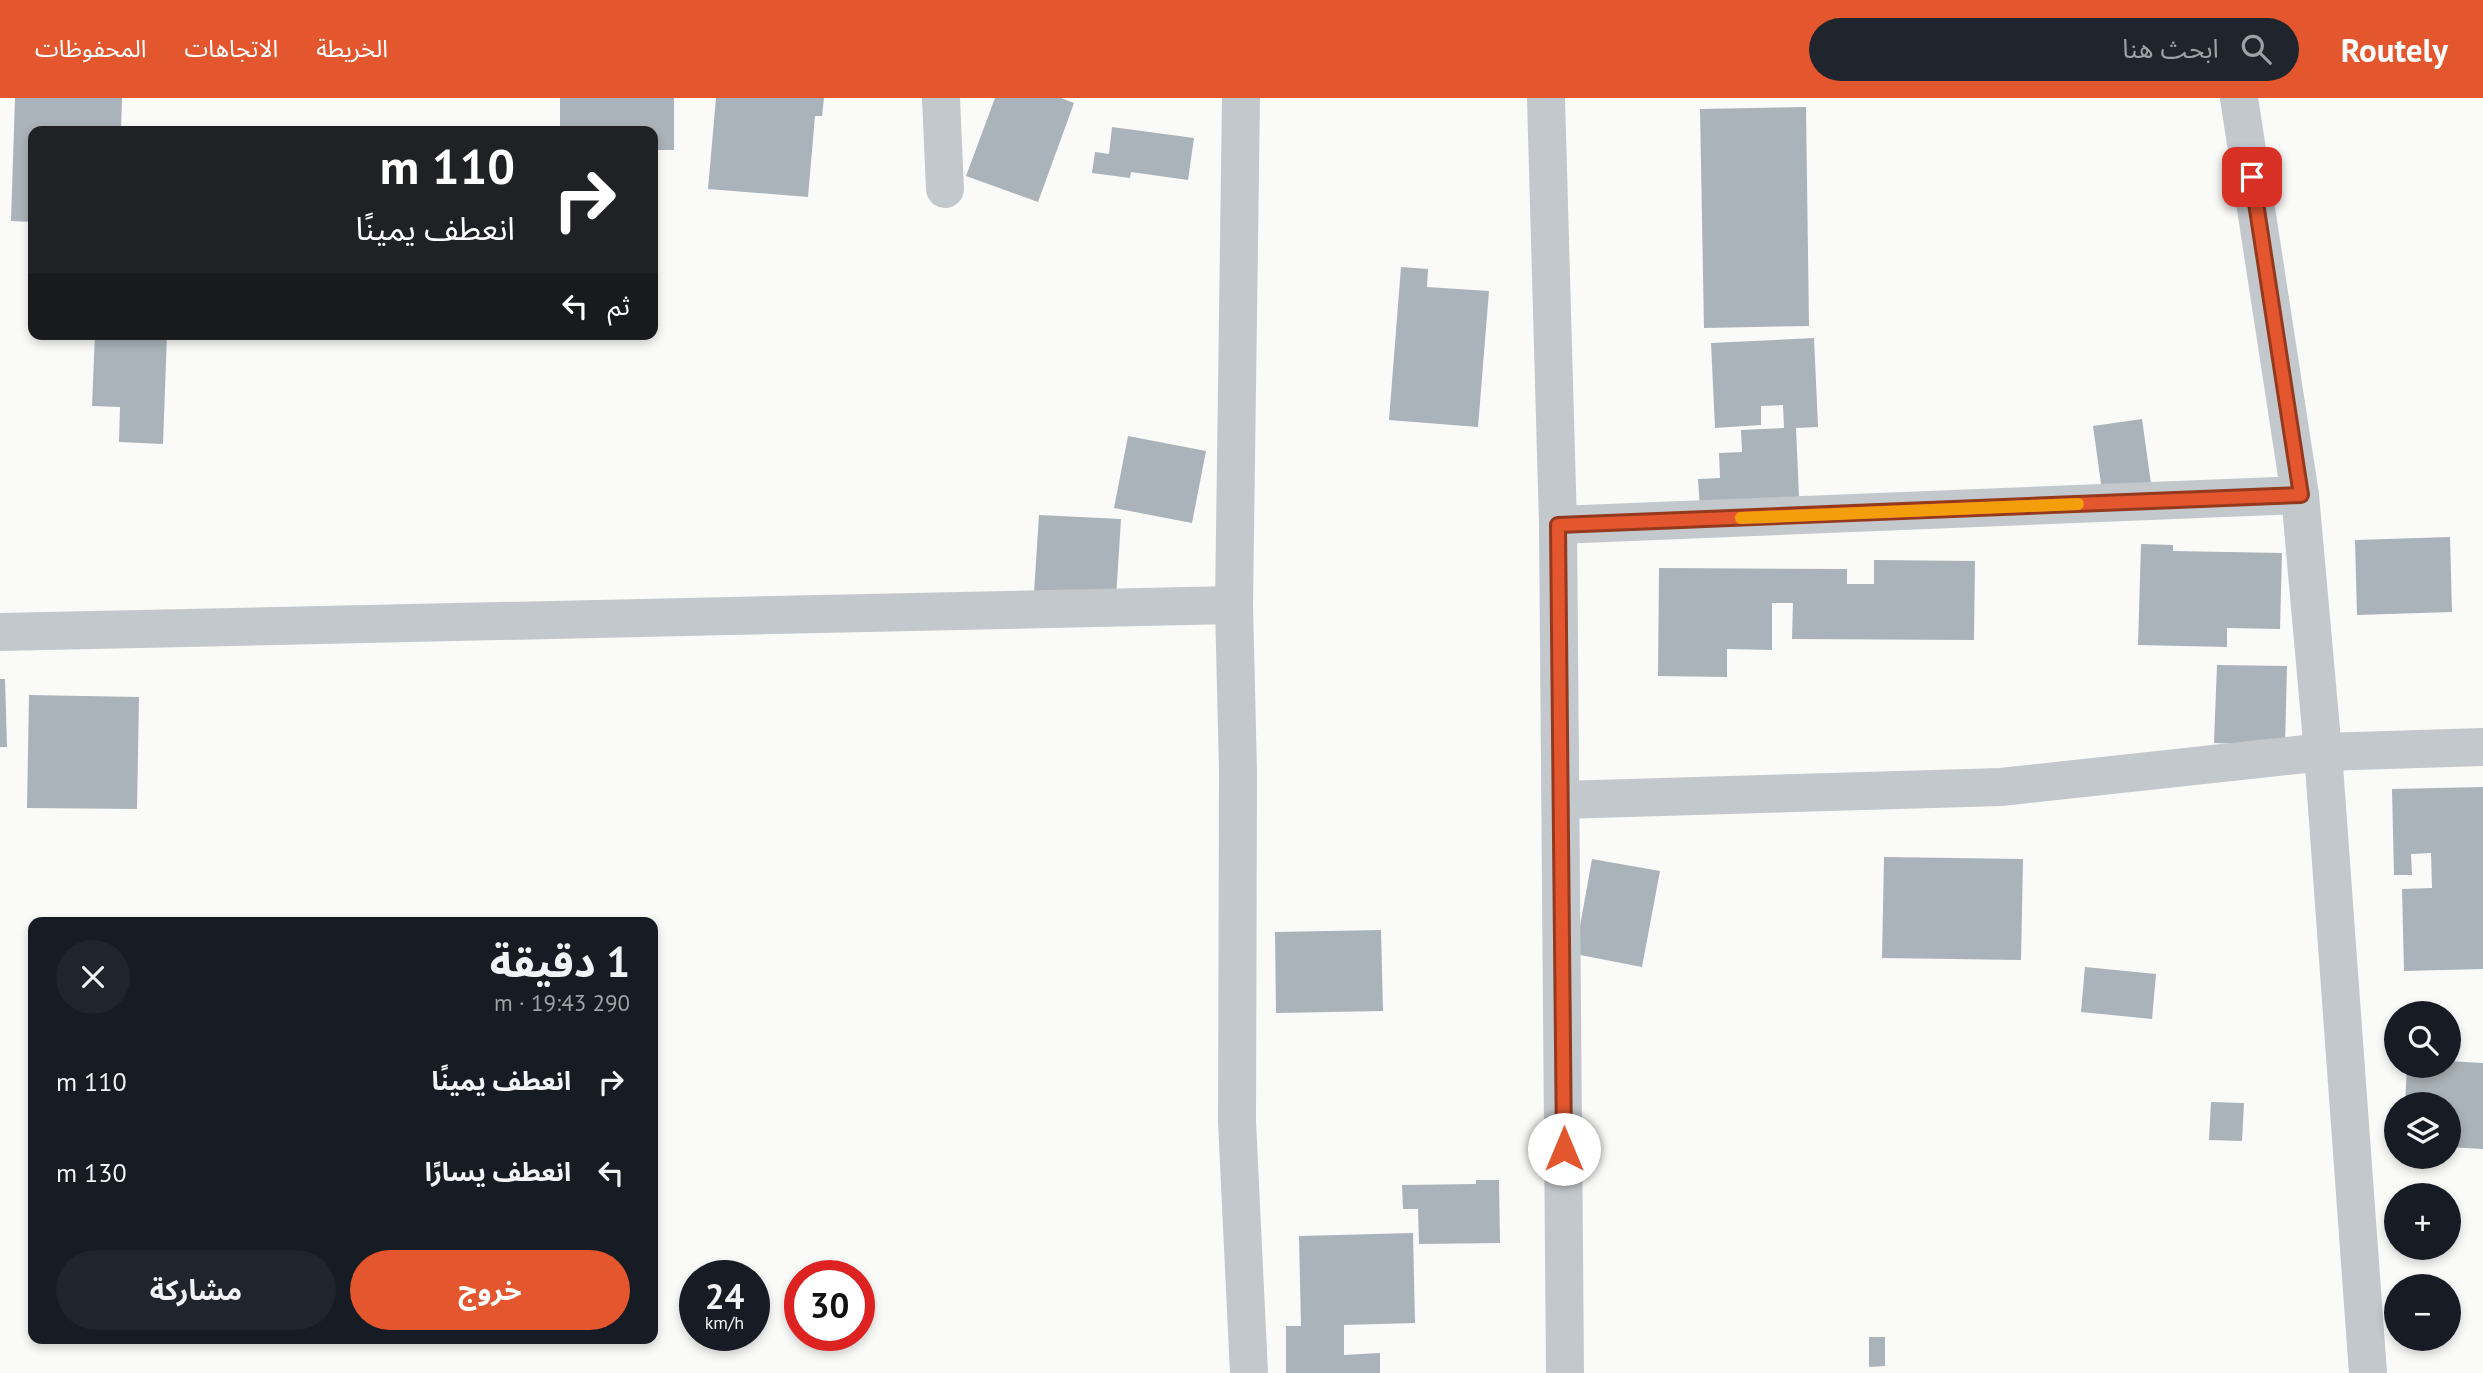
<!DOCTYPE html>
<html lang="ar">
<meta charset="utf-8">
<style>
:root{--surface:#171b24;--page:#20242c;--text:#f1f3f6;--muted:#9ea1a6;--accent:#e4572e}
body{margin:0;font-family:"PT Sans","Noto Sans Arabic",sans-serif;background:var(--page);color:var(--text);direction:rtl;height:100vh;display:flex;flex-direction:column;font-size:26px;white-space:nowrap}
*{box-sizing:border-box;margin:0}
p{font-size:23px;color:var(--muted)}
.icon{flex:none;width:38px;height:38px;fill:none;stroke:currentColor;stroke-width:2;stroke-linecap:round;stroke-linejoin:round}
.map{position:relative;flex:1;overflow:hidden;direction:ltr}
.drawer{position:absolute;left:28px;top:819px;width:630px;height:427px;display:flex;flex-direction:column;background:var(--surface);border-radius:14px;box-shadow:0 4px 10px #0003;direction:rtl}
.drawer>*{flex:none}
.hud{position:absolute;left:28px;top:28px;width:630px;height:214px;border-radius:14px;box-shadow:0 4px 10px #0003;direction:rtl;background:#202124;color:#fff;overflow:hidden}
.tools{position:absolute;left:2384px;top:903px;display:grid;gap:14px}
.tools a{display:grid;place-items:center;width:77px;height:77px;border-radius:50%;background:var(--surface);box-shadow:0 4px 10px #0003;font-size:35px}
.speed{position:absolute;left:679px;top:1162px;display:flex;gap:14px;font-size:35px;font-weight:700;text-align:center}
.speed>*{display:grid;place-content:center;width:91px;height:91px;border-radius:50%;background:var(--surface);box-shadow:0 4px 10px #0003;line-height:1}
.speed small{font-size:18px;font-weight:400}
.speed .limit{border:10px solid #d22;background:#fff;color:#111}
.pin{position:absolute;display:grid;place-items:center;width:60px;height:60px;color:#fff;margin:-30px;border-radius:14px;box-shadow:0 4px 10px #0006}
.me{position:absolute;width:77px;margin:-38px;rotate:0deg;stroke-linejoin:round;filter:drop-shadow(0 0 5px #0008)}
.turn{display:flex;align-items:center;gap:24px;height:147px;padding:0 28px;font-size:32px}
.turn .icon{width:91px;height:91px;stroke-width:2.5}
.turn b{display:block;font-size:49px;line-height:60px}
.then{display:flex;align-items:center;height:66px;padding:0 28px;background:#0003;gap:14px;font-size:26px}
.round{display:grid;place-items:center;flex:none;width:74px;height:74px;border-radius:37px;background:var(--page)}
.overview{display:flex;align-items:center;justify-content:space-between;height:119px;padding:0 28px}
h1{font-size:42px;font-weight:700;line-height:52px}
.button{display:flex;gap:14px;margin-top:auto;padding:14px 28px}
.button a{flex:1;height:80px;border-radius:42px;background:var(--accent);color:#fff;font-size:28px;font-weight:700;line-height:80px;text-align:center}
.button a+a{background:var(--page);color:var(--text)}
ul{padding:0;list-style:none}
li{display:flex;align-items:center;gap:21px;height:91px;padding:0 28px}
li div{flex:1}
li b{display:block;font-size:26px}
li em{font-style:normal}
header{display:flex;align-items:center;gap:42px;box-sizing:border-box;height:98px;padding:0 35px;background:var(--accent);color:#fff}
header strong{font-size:33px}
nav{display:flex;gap:38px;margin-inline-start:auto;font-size:24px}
.search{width:490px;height:63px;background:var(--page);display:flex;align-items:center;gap:18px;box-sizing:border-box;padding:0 24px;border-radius:38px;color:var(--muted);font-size:26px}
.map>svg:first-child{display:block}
</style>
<header>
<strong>Routely</strong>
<div class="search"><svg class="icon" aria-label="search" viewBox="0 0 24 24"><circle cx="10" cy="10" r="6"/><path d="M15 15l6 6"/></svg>ابحث هنا</div>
<nav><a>الخريطة</a><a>الاتجاهات</a><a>المحفوظات</a></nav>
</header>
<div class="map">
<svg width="2483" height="1275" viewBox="0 0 2483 1275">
<rect width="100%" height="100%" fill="#fafaf8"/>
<!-- building -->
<g fill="#aab3b9">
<polygon points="15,0 122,0 121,33 33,33 33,124 11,123"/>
<polygon points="560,0 674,0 674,52 653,52 653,33 560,33"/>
<polygon points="716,0 824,0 822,18 815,18 808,99 708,91"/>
<polygon points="995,0 1061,0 1074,5 1038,104 966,78"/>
<polygon points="1806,9 1809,228 1704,230 1700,11"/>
<polygon points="1112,29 1194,40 1188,82 1131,74 1130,80 1092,75 1095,54 1109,56"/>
<polygon points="1401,169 1428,171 1427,189 1489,193 1478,329 1389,322"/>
<polygon points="95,236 167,236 163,346 119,344 120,309 92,308"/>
<polygon points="1814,240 1818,329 1796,330 1800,421 1701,426 1698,381 1720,380 1719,355 1742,354 1741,332 1784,330 1783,307 1761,308 1761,327 1715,330 1711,245"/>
<polygon points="2142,321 2152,393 2103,400 2093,328"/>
<polygon points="1128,338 1206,353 1192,425 1114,410"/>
<polygon points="1039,417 1121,421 1116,500 1034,495"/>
<polygon points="2450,439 2452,514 2357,517 2355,442"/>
<polygon points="2141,446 2173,447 2173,453 2282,455 2280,531 2227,530 2227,549 2138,547"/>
<polygon points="1874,462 1975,463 1974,542 1792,541 1793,505 1772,505 1772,552 1727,551 1727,579 1658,578 1659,470 1847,471 1847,486 1874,486"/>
<polygon points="2217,567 2287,568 2285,648 2214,645"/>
<polygon points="0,581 5,581 7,649 0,649"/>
<polygon points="29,597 139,599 137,711 27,710"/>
<polygon points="2483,689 2483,871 2404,873 2402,791 2432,790 2431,755 2411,756 2412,777 2394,777 2392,691"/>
<polygon points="1884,759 2023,761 2021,862 1882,860"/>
<polygon points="1592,761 1660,773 1642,869 1575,856"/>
<polygon points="1381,832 1383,913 1276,915 1275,834"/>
<polygon points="2085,869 2156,876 2152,921 2081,914"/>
<polygon points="2448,963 2483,965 2483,1051 2448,1049 2448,1006 2405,1006 2407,968 2448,968"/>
<polygon points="2211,1004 2244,1005 2242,1043 2209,1042"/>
<polygon points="1476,1082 1499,1082 1500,1145 1419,1146 1418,1111 1403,1111 1402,1087 1476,1086"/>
<polygon points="1413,1135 1415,1225 1344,1227 1344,1257 1380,1255 1380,1275 1286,1275 1286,1228 1301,1228 1299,1138"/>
<polygon points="1869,1239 1885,1239 1885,1268 1869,1269"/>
</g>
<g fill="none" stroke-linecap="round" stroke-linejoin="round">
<!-- minor -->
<g stroke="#c3c8cc" stroke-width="38">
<polyline points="941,0 945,91"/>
<polyline points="1241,0 1234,507 1238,674 1237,1024 1249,1275"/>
<polyline points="1546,0 1558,427 1565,1275"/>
<polyline points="2239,0 2300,397 2323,654 2368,1275"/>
<polyline points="1558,427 2300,397"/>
<polyline points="0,534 1234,507"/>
<polyline points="1561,702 2001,689 2323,654 2483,649"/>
</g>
</g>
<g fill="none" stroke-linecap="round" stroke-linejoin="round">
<!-- route casing -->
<g stroke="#94391e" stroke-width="18">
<polyline id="route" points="1564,1051 1558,427 2301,397 2252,79"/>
</g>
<!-- route -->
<use href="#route" stroke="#e4572e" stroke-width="12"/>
<!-- slow -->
<polyline stroke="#f59e0b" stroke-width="12" points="1741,420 2078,406"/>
</g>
</svg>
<div class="tools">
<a><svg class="icon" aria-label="search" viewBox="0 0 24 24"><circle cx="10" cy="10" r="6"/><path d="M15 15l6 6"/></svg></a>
<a><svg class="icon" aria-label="layers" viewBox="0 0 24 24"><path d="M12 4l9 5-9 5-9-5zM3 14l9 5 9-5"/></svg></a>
<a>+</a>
<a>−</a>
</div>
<div class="speed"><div>24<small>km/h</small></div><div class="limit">30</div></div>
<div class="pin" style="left:2252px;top:79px;background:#d93025"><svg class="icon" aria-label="arrive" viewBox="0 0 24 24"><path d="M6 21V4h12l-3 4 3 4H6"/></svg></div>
<svg class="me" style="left:1564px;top:1051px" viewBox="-20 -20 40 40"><circle r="19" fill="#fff"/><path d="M0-13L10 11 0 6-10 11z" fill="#e4572e"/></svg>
<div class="hud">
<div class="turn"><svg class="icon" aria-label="right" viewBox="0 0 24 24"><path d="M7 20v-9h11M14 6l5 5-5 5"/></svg><div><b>110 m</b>انعطف يمينًا</div></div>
<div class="then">ثم<svg class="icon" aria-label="left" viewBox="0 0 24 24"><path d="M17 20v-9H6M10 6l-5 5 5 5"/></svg></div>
</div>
<section class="drawer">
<div class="overview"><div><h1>1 دقيقة</h1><p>290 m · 19:43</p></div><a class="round"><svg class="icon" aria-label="close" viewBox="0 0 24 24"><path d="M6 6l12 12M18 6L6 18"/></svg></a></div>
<ul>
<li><svg class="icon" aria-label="right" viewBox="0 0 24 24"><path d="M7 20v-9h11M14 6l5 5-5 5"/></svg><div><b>انعطف يمينًا</b></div><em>110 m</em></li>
<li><svg class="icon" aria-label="left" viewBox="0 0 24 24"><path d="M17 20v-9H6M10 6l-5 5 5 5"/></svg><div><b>انعطف يسارًا</b></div><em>130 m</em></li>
</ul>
<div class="button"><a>خروج</a><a>مشاركة</a></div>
</section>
</div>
